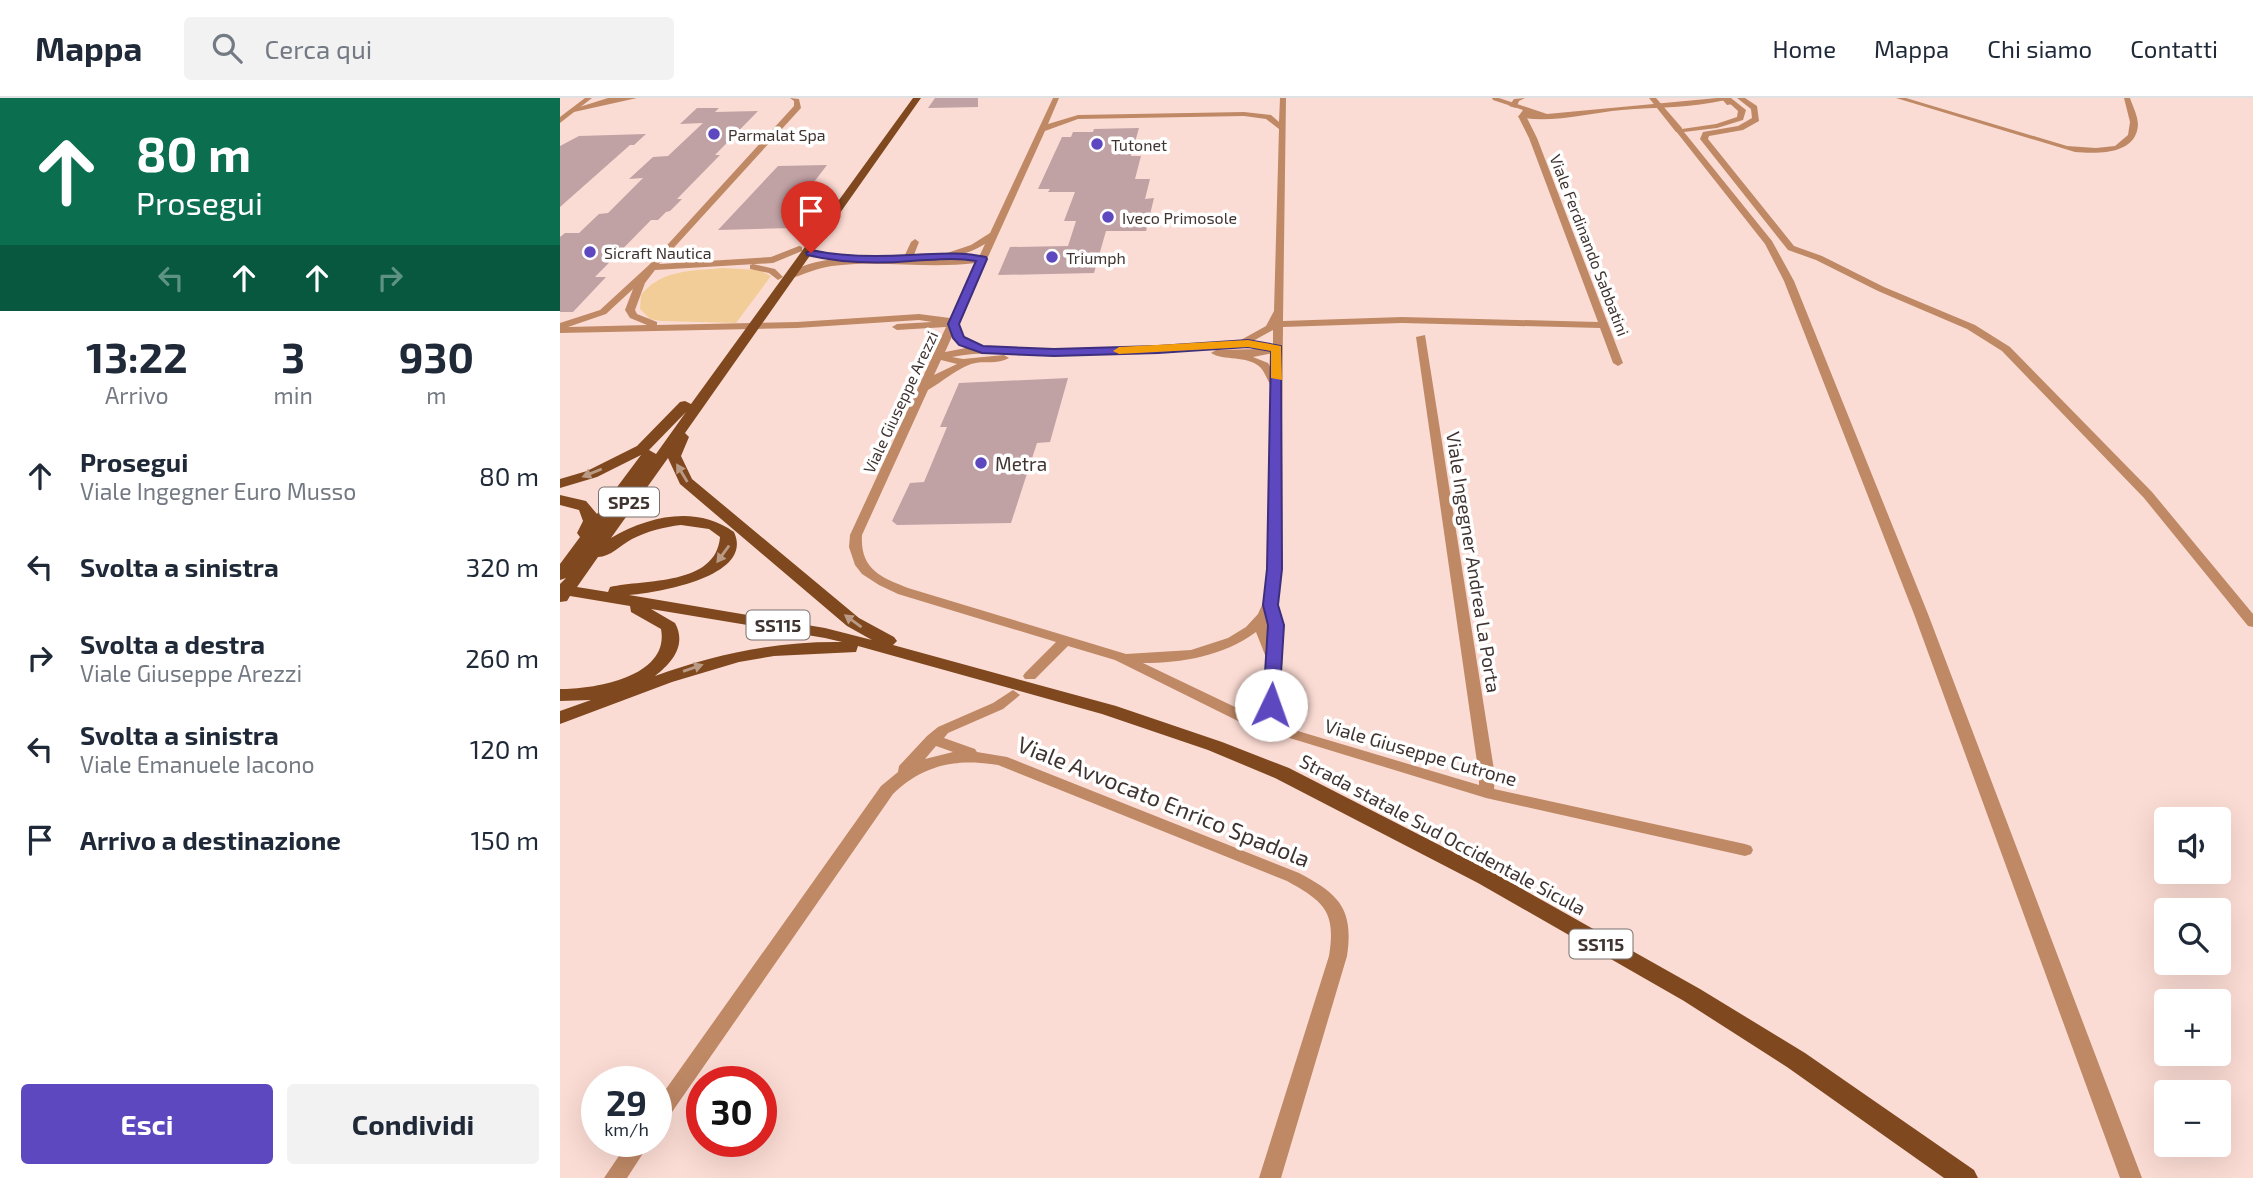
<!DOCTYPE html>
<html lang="it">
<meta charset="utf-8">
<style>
:root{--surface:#fff;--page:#f2f2f3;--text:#1f2937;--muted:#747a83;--line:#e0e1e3;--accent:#5e48c0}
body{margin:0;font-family:"Exo 2",sans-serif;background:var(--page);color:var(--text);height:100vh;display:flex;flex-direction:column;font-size:26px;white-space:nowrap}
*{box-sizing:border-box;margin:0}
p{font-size:23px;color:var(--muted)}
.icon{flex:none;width:38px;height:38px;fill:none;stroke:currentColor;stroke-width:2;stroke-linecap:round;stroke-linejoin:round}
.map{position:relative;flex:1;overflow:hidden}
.drawer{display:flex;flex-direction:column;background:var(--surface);width:560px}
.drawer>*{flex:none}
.guide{background:#0b6e4f;color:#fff;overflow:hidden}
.buttons{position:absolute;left:1594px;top:709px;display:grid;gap:14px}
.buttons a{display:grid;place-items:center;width:77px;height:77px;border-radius:7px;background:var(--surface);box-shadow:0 7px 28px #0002;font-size:35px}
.speed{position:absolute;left:21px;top:968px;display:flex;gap:14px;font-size:35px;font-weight:700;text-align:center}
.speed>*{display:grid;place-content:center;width:91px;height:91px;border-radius:50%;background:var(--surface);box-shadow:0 7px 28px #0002;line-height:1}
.speed small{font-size:18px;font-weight:400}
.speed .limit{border:10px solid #d22;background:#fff;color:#111}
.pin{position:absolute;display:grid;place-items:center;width:60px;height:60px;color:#fff;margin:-72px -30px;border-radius:50% 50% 50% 0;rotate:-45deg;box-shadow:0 0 7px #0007}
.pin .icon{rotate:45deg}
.me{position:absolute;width:77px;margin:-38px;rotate:3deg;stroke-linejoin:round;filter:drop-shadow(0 0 5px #0008)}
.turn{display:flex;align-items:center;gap:24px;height:147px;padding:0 21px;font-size:32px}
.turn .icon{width:91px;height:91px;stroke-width:2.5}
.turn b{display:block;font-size:49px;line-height:60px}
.lanes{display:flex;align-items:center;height:66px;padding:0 21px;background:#0003;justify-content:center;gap:35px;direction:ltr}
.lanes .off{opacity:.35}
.eta{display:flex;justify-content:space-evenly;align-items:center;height:119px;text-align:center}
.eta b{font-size:42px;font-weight:700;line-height:49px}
.cta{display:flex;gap:14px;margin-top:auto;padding:14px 21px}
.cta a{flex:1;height:80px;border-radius:7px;background:var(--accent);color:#fff;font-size:28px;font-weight:700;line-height:80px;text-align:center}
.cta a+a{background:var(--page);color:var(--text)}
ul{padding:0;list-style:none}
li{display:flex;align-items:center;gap:21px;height:91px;padding:0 21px}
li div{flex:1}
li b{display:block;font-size:26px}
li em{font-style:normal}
header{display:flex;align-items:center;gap:42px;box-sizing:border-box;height:98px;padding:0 35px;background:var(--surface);border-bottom:2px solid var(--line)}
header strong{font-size:33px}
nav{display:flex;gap:38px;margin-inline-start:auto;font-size:24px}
.search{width:490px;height:63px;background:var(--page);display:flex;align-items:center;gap:18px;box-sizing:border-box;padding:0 24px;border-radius:7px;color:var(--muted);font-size:26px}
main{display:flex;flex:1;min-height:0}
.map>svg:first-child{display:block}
</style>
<header>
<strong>Mappa</strong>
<div class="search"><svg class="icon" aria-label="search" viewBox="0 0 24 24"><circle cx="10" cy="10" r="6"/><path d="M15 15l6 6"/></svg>Cerca qui</div>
<nav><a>Home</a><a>Mappa</a><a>Chi siamo</a><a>Contatti</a></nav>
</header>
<main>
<section class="drawer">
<div class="guide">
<div class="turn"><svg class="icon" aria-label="ahead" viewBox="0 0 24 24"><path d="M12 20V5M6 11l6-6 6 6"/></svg><div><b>80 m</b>Prosegui</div></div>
<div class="lanes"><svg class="icon off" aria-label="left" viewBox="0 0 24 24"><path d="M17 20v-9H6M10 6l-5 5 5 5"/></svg><svg class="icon" aria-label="ahead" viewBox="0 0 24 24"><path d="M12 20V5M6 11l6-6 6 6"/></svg><svg class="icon" aria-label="ahead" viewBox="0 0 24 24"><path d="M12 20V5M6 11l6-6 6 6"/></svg><svg class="icon off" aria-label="right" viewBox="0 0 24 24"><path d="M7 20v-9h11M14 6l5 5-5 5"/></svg></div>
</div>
<div class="eta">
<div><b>13:22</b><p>Arrivo</p></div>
<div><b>3</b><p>min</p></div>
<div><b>930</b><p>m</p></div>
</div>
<ul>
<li><svg class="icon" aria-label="ahead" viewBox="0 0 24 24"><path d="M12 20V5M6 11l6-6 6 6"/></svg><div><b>Prosegui</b><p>Viale Ingegner Euro Musso</p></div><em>80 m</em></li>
<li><svg class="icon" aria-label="left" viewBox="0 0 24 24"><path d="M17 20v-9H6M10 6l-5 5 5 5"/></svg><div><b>Svolta a sinistra</b></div><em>320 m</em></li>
<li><svg class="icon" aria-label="right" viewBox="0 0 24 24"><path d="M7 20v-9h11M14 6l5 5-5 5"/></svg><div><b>Svolta a destra</b><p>Viale Giuseppe Arezzi</p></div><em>260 m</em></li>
<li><svg class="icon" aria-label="left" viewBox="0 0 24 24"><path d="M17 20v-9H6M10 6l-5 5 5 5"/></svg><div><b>Svolta a sinistra</b><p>Viale Emanuele Iacono</p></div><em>120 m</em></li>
<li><svg class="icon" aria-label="arrive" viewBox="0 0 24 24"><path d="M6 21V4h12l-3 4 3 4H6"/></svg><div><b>Arrivo a destinazione</b></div><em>150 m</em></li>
</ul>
<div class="cta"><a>Esci</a><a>Condividi</a></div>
</section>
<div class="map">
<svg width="1693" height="1080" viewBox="0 0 1693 1080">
<rect width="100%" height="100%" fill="#fbdcd4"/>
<!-- green -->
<path fill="#f2cd98" d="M 163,170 L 199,172 L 211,178 L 176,225 L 101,223 L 90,221 L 80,211 L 81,197 C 102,171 132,173 163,170 Z"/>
<!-- building -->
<g fill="#c0a1a4">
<polygon points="375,0 418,0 418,9 368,10"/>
<polygon points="137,10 159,10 155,14 198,13 155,57 160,57 117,101 122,101 110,113 106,114 98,122 91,122 35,179 46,179 13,214 0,214 0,139 5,135 19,135 39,116 48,115 83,80 69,81 93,59 108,58 143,25 120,26"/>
<polygon points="579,30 571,58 581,58 575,81 590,81 585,101 594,100 586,133 546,133 534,175 438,177 450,149 508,148 516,123 504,123 515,94 488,94 490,91 478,91 502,39 511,39 513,34 533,34 534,31"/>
<polygon points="86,36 74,47 70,47 0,109 0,48 19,38"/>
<polygon points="267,67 232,113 245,113 232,130 158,132 218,68"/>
<polygon points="508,280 490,344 477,345 451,425 337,427 332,423 350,385 364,384 387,329 380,329 399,285"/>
</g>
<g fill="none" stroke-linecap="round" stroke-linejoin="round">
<!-- minor -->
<g fill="#bf8966" fill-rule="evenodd">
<polygon points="48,0 77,0 14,14 10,12"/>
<path d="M 230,0 L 239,1 L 241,10 L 99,166 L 211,159 L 239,148 L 242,149 L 242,153 L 213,165 L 95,172 L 85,185 L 75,212 L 77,216 L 97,224 L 97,227 L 237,224 L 359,216 L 390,220 L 416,165 C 368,171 320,162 272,168 C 257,170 244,176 230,181 L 225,178 C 256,155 306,160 343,161 L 351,144 L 355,141 L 359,144 L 352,162 L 400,161 L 419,159 L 425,146 C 415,152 392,163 381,157 L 411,147 L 430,135 L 493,0 L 499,0 L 488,26 L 518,17 L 684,14 L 711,17 L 719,24 L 720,0 L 726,0 L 723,223 L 842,219 L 1038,224 L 969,40 L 958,18 L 965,16 L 977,40 L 1063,265 L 1058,268 L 1053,265 L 1040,230 L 842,225 L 723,229 L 720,498 L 716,505 C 728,532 722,598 711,625 L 919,687 L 919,678 L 856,239 L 865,237 L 935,678 L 934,691 L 1185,746 L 1191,748 L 1193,752 L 1191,756 L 1185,758 L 926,700 L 697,630 L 680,624 L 555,562 L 508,548 L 475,581 L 465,581 L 463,578 L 465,575 L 496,544 L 338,496 L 319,487 L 302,476 L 295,467 L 289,449 L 290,437 L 386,229 L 337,232 L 332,229 L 337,226 L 372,224 L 359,222 L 237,230 L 0,235 L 0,225 L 40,212 L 89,167 L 234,8 L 234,3 ZM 684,18 L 706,21 L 719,31 L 714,213 L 706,228 L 679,243 L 598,249 L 494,251 L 411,249 L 385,254 L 485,33 L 518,21 ZM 73,191 L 65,212 L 70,220 L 87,227 L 8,229 L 46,216 ZM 713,232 L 713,247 L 693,243 ZM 688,248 L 702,251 L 656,252 L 651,255 C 663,263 687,257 700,269 C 705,274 708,284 712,289 L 706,498 L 698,516 L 686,529 L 668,540 L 631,552 L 566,556 L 348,490 C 320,479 300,471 302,437 L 368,292 C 382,284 395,272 411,266 C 423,262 438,267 449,260 L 444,257 L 403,261 L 392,259 C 426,252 460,257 494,257 C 559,257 623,253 688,248 ZM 713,255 L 712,272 L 708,265 L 693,259 ZM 381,262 L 397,266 L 374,277 ZM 696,534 L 707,562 L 704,607 L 698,620 L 583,565 C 622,565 664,558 696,534 Z"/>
<polygon points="965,0 959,3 956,10 949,8 954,1"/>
<polygon points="1089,0 1096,0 1122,30 1122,34 1116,34"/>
<polygon points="1161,0 1167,0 1173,6 1167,7"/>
<polygon points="1177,0 1185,0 1197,8 1199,23 1183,32 1149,38 1148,41 1234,148 1262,158 1324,189 1415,227 1450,249 1592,394 1693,516 1693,529 1688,528 1584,400 1442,253 1407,231 1318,193 1256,162 1228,152 1140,41 1143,34 1178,28 1192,20 1191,11"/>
<path d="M 1336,0 L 1346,0 L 1507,48 L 1536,50 L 1555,48 L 1568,37 L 1570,24 L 1564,0 L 1570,0 C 1573,9 1578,18 1578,27 C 1576,57 1537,56 1515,54 Z"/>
<polygon points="193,166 215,171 223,179 218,182 209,175 190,171 190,167"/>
<path d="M 453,592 L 460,597 L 443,611 L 388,635 L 384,640 L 415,651 L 417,654 L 447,659 L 739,775 C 779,796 794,811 787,858 L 721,1080 L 699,1080 L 769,858 C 776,814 765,804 727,783 L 438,667 C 396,660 363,667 333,696 L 103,1027 L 96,1030 L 96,1005 L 321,688 L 338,674 L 339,668 L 367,638 L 378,629 L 433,605 ZM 376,648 L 393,654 L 365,661 Z"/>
<polygon points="69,1043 91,1043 67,1080 44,1080"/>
</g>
<!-- tertiary -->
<g fill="#bf8966" fill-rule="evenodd">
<polygon points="25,0 32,0 0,25 0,19"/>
<path d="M 932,0 L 939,0 L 987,16 L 1157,0 L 1171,0 L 1186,12 L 1183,22 L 1157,30 L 1124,34 L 1212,143 L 1234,183 L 1368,516 L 1582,1080 L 1560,1080 L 1354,516 L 1224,183 L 1205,146 L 1115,32 L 1156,26 L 1177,19 L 1178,13 L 1166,2 C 1131,10 1097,9 1062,12 C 1028,15 991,26 958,19 L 963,12 L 933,2 Z"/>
</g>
<!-- primary -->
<path fill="#7f481f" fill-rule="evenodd" d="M 353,0 L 361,0 L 125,335 L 129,339 L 121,358 L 132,381 L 299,520 L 334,539 L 337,543 L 333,547 L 556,608 L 662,644 L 729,670 L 934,775 L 1140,891 L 1245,955 L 1414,1072 L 1418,1080 L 1384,1080 L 1227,969 L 1124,903 L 918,785 L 715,680 L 648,652 L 542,616 L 298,548 L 296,554 L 214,558 L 179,564 L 112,584 L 0,626 L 0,613 L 31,602 L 0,603 L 0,591 C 34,591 110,579 101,531 L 71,514 L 70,508 L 10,498 L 7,503 L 0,504 L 0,486 L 6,480 L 0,482 L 0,466 L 20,439 L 17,435 L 23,423 L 19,412 L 0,407 L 0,397 L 26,403 L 37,416 L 81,357 L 37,379 L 0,390 L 0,381 L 27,373 L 77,348 L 120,304 L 125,303 L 131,306 ZM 126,314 L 96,356 L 89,352 ZM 108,360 L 120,386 L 287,528 L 312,542 L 265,530 L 69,497 C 96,495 195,479 174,434 C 136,407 89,418 51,440 ZM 121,427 L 149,431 L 160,439 C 156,488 85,481 50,489 L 48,494 L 17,489 L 38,459 C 50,459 61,447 72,441 C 88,433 104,429 121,427 ZM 91,511 L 265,540 L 282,544 C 217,543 155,556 95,578 C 112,565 127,547 115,525 Z"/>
</g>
<!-- one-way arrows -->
<defs><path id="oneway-solid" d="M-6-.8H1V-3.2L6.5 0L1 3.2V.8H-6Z" transform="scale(1.75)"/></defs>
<g fill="#b99a84">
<use href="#oneway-solid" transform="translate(32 375) rotate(158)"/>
<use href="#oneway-solid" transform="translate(122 375) rotate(-121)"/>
<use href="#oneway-solid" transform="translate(163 456) rotate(126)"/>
<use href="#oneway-solid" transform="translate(293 523) rotate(-144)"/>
<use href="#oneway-solid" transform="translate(133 570) rotate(-19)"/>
</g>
<!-- route -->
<path fill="#5e48c0" stroke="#3d2f7d" stroke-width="2" d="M 251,152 C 283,159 316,159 349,157 C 376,156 399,153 426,159 L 427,161 L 399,226 L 404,239 L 423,248 L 494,251 L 598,248 L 688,242 L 721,248 L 722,471 L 718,507 L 724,527 L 719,607 L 717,611 L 705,611 L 703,607 L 708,527 L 703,507 L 707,471 L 711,253 L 688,249 L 598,255 L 494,258 L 422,255 L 399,247 L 393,240 L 388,226 L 416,163 C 394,159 373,162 351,163 C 316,166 281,165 247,157 L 246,155 Z"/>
<!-- slow -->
<polygon fill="#f59e0b" points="688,242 721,248 722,282 711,280 711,253 688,249 559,256 553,253 559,249"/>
<!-- markers -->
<g fill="#5e48c0" stroke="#fff" stroke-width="2.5">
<circle cx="154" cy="36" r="7"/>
<circle cx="537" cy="46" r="7"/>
<circle cx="548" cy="119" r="7"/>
<circle cx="30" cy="154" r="7"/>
<circle cx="492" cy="159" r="7"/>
<circle cx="421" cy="365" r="7"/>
</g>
<g text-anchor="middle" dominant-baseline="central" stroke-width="7" stroke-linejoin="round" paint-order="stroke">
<!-- far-poi labels -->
<g font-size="16" fill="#403431" stroke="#fff" text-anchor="start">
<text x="168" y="36">Parmalat Spa</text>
<text x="551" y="46">Tutonet</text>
<text x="562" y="119">Iveco Primosole</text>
<text x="44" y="154">Sicraft Nautica</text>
<text x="506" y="159">Triumph</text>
</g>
<!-- far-street labels -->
<g font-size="16" fill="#403431" stroke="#fff">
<text transform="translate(1030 147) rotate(69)">Viale Ferdinando Sabbatini</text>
<text transform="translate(340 304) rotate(-65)">Viale Giuseppe Arezzi</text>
</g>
<!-- shield labels -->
<g fill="#fff" stroke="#79716f" stroke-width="2">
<rect x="39" y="389.5" width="60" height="29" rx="5"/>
<rect x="186.5" y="512.5" width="63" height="29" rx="5"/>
<rect x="1009.5" y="831.5" width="63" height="29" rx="5"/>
</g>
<g font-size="18" font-weight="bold" fill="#403431">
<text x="69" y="404">SP25</text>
<text x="218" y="527">SS115</text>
<text x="1041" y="846">SS115</text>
</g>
<!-- poi labels -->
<g font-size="19" fill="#403431" stroke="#fff" text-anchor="start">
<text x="435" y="365">Metra</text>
</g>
<!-- street labels -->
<g font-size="19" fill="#403431" stroke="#fff">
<text transform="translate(914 464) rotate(81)">Viale Ingegner Andrea La Porta</text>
<text transform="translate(861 654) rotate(16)">Viale Giuseppe Cutrone</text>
<text transform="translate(883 736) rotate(28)">Strada statale Sud Occidentale Sicula</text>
</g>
<!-- near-street labels -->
<g font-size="23" fill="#403431" stroke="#fff">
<text transform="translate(604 703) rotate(22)">Viale Avvocato Enrico Spadola</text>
</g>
</g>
</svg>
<div class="buttons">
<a><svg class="icon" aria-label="sound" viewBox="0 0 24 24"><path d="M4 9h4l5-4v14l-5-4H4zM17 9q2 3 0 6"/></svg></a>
<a><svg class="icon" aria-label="search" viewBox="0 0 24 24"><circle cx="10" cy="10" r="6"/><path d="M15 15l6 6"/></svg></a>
<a>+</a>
<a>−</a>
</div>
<div class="speed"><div>29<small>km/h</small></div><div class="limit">30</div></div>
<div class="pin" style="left:251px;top:155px;background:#d93025"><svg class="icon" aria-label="arrive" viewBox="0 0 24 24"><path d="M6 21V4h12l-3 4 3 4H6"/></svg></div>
<svg class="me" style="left:711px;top:607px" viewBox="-20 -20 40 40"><circle r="19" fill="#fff"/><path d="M0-13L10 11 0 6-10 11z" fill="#5e48c0"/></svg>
</div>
</main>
